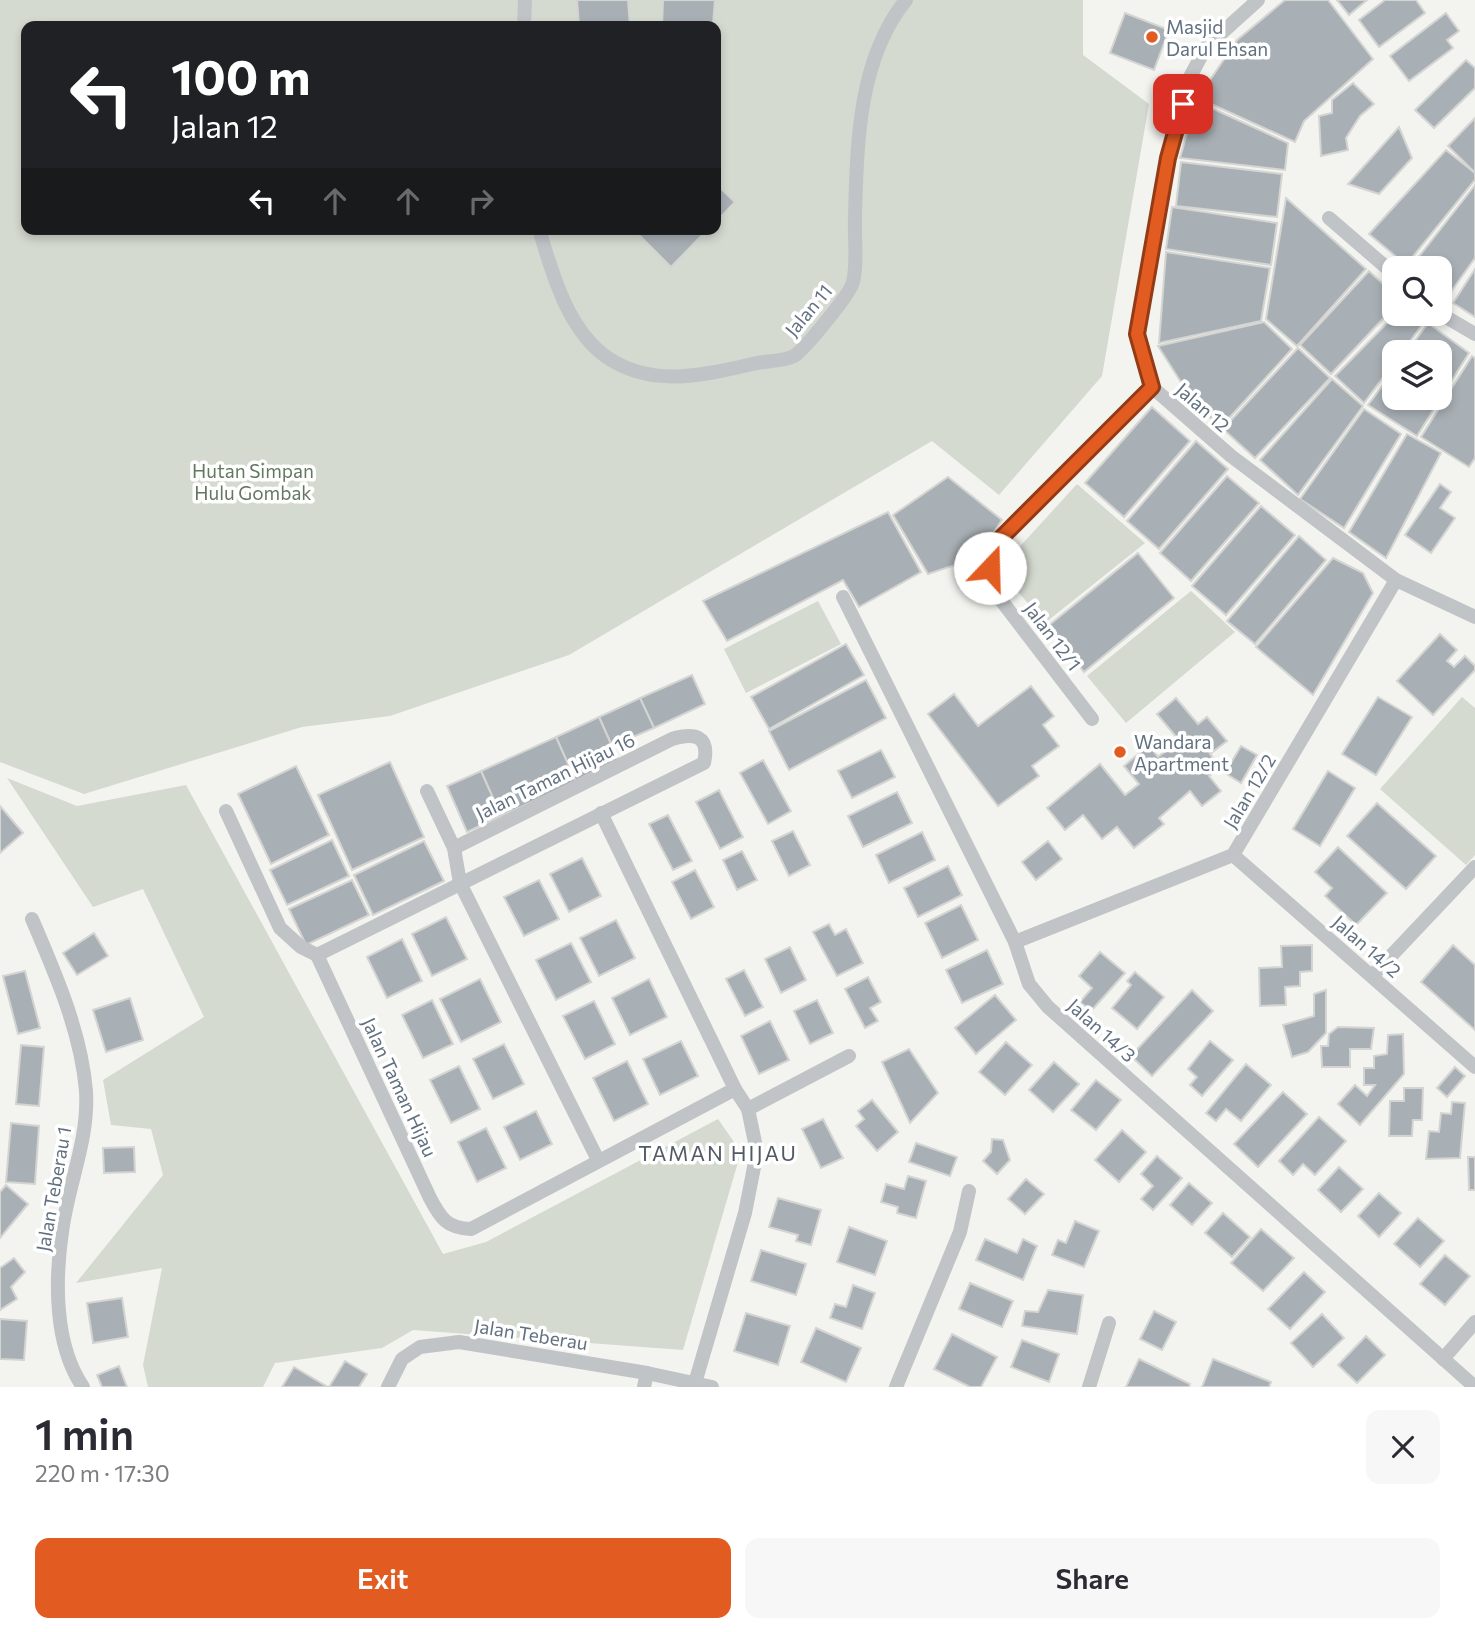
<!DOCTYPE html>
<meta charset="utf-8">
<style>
:root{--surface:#fff;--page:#f7f7f7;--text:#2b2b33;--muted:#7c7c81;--accent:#e25b21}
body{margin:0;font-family:Commissioner,sans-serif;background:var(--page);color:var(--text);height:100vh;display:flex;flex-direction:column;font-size:26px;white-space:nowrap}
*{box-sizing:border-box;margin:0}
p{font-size:23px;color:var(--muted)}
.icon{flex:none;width:38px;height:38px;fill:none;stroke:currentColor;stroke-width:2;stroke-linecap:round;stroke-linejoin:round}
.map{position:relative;height:1387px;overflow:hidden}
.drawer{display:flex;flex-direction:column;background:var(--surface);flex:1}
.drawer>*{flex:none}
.guide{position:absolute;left:21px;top:21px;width:700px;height:214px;border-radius:14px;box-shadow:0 4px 10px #0003;background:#202124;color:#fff;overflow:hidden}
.fabs{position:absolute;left:1382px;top:256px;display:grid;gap:14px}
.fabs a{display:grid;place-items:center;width:70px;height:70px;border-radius:14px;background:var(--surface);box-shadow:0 4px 10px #0003;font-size:35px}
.pin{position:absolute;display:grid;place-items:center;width:60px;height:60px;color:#fff;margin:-30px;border-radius:14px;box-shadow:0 4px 10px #0006}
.me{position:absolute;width:77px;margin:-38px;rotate:21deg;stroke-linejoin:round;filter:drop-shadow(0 0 5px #0008)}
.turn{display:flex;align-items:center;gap:24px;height:147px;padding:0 35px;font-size:32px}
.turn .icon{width:91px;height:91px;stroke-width:2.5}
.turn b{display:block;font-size:49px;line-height:60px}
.lanes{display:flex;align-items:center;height:66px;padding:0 35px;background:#0003;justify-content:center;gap:35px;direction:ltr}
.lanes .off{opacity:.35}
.round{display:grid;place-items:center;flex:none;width:74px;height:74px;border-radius:14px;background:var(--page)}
.summary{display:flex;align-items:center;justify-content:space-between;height:119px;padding:0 35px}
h1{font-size:42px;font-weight:600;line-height:52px}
.action{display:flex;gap:14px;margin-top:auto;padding:14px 35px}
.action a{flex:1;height:80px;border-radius:14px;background:var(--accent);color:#fff;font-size:28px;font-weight:600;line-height:80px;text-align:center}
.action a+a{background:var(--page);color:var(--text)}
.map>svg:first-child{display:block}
</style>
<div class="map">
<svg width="1475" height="1387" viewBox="0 0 1475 1387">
<rect width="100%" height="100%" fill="#f3f4ef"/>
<!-- green -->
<g fill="#d4dad0" fill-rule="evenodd">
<path d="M 0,0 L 1083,0 L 1083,55 L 1149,104 L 1102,376 L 999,495 L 932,441 L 569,655 L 390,716 L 302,727 L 84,794 L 0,762 ZM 26,26 L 716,26 L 716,229 L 26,229 Z"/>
<polygon points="1077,484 1145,543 1045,623 1006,578 1004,564"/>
<polygon points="1191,591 1235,632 1126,723 1087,676"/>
<polygon points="818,601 841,644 746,693 724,649"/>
<polygon points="1462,697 1475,708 1475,855 1466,865 1380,789"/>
<polygon points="7,778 77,806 186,785 443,1254 486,1242 718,1119 741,1152 683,1350 413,1330 382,1348 275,1363 263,1387 148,1387 143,1365 162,1268 76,1283 163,1175 151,1129 111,1125 103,1080 204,1017 143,889 93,907"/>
</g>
<!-- building -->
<g fill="#a9b0b5" stroke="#d4d5d2" stroke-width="2">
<polygon points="577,0 628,0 630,26 579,26"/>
<polygon points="663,0 715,0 713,26 662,26"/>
<polygon points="1285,0 1328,0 1373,59 1304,121 1295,142 1198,98 1237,40"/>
<polygon points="1337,0 1367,0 1349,15"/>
<polygon points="1385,0 1416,0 1425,13 1379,47 1359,20"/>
<polygon points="1125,13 1169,30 1154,70 1110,53"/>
<polygon points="1446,13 1459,31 1447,40 1453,48 1409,81 1390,56"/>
<polygon points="1466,60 1475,68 1475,88 1434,128 1415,110"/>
<polygon points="1353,83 1374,104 1360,116 1346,138 1348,150 1321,156 1319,116 1332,113 1332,100"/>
<polygon points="1196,101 1288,143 1285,170 1180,158"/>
<polygon points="1475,118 1475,173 1448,146"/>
<polygon points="1399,127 1412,158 1379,194 1348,184"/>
<polygon points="1446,150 1475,173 1475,180 1406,265 1369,234"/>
<polygon points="1181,162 1282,174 1277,217 1176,206"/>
<polygon points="716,184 735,202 716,222"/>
<polygon points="1475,185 1475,258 1445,300 1440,295 1440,268 1410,268"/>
<polygon points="1286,198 1366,269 1297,346 1266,319"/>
<polygon points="1172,207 1277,223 1271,265 1166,249"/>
<polygon points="633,229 708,229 671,267"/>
<polygon points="1166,252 1270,268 1261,321 1159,343"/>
<polygon points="1475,269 1475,317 1453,303"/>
<polygon points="1369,271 1395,295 1395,306 1331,374 1300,345"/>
<polygon points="1397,313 1415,313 1424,322 1402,352 1395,352 1395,361 1364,403 1335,376"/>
<polygon points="1264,322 1292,349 1220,428 1191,398 1158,346"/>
<polygon points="1428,323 1469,353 1417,436 1368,405 1395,369 1395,397 1440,397 1440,352 1407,352"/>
<polygon points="1298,348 1330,378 1255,458 1223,429"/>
<polygon points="1472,356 1475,358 1475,458 1469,467 1421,437"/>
<polygon points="1332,379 1363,406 1298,495 1260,460"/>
<polygon points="1152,407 1190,441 1124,517 1085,483"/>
<polygon points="1364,409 1401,434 1344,528 1300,499"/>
<polygon points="1407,434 1441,453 1386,558 1349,532"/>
<polygon points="1196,441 1228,469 1159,549 1127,521"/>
<polygon points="1227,476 1259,503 1191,581 1160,553"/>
<polygon points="948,477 1002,520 976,558 928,574 893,515"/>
<polygon points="1440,484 1451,492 1440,508 1455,518 1431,553 1405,535"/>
<polygon points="1261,506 1295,535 1226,615 1192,586"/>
<polygon points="888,512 921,572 859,607 843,580 727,641 703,601"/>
<polygon points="1299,536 1326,560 1255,644 1227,621"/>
<polygon points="1138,553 1174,598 1084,672 1048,626"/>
<polygon points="1333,558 1363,573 1373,593 1313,695 1256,647"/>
<polygon points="1440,634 1457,650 1447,661 1454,667 1465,656 1475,666 1475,670 1433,715 1397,681"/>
<polygon points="846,644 864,675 769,729 751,697"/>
<polygon points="692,675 705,704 654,728 640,698"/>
<polygon points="866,680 886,718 789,770 769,731"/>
<polygon points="1031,686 1054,716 1043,725 1059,746 1032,766 1039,776 998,806 928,714 954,694 978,726"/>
<polygon points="1378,697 1412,717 1376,775 1342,754"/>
<polygon points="640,698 654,728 612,746 599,717"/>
<polygon points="1176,698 1198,724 1207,717 1227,741 1210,754 1221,767 1209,776 1221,791 1202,806 1190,791 1159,818 1164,824 1134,848 1117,827 1102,839 1083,815 1065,830 1047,808 1100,764 1125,795 1139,784 1124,766 1149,745 1158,757 1179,740 1157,714"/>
<polygon points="599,717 619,762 576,782 556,737"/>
<polygon points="556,737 576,782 501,816 481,771"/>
<polygon points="1241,746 1257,755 1241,783 1225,773"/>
<polygon points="881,750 895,777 852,798 838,771"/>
<polygon points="763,760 791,811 768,824 740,773"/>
<polygon points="390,762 424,837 352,870 318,795"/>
<polygon points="296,766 329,835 271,864 238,794"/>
<polygon points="481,771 501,816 467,832 447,786"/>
<polygon points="1328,771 1355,788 1320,846 1293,829"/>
<polygon points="719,790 743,837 720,849 696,802"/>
<polygon points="897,792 912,823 863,847 848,816"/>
<polygon points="1377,803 1436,856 1406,889 1347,836"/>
<polygon points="0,806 23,833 0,853"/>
<polygon points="668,815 692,861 673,870 649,824"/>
<polygon points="793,831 810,865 789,876 772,841"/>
<polygon points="922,832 935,860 889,883 876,855"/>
<polygon points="332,840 349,876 287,905 270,870"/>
<polygon points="424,841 444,881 373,915 354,875"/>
<polygon points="1048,841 1062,859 1036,880 1022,862"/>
<polygon points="1338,847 1387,893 1356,925 1325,896 1332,888 1315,872"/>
<polygon points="742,851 757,880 737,890 723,860"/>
<polygon points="582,858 601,896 569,912 550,874"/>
<polygon points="948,866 962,895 918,917 904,888"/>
<polygon points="695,870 714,907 691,919 672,882"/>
<polygon points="352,880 369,915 306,945 289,909"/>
<polygon points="539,880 559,919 524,936 504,897"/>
<polygon points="961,905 978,940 942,958 925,923"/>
<polygon points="446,917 467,959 432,976 412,934"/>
<polygon points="616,920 635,958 599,976 580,938"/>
<polygon points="829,924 835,935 846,929 863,963 837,976 813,932"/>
<polygon points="94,933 108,956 77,975 63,953"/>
<polygon points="402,939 422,981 387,998 367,957"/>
<polygon points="571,943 591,982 556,1000 536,960"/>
<polygon points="1312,945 1312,971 1300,972 1300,986 1285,987 1286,1005 1260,1006 1259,968 1282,967 1281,946"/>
<polygon points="1453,945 1475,965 1475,1030 1421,982"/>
<polygon points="790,947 806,980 781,993 765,959"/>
<polygon points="987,950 1003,984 962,1003 946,970"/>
<polygon points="1100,952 1125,973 1091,1011 1080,1002 1092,988 1079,976"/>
<polygon points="744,970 763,1007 745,1016 726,979"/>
<polygon points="25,971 40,1028 18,1034 3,976"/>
<polygon points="1135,972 1164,997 1137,1029 1112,1008 1131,985 1127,981"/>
<polygon points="868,977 881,1002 870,1008 878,1021 865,1028 845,989"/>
<polygon points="480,979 501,1022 461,1042 440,999"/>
<polygon points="649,979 667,1017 630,1035 612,998"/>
<polygon points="1192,990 1213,1011 1152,1076 1131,1056"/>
<polygon points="1326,990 1326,1033 1308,1052 1292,1057 1283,1025 1314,1016 1314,994"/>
<polygon points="995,995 1016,1020 976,1054 955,1028"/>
<polygon points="130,998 143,1040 106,1052 93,1010"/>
<polygon points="432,1000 453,1044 423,1058 402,1015"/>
<polygon points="817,1000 833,1033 810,1044 794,1011"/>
<polygon points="594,1001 615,1044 585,1059 563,1016"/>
<polygon points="770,1021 789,1060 759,1074 741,1036"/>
<polygon points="1338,1027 1374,1028 1371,1049 1350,1049 1350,1067 1322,1067 1321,1046 1328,1046 1329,1034"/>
<polygon points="1403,1034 1404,1074 1360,1125 1338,1104 1355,1085 1367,1096 1375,1085 1364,1085 1364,1068 1374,1068 1374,1056 1387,1054 1388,1035"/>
<polygon points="681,1041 698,1076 660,1095 643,1059"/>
<polygon points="1210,1041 1233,1060 1202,1096 1190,1085 1197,1077 1188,1069"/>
<polygon points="1006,1042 1032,1065 1005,1095 979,1072"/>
<polygon points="504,1044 524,1084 493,1099 473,1059"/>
<polygon points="21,1045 44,1047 39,1106 16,1104"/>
<polygon points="909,1049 938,1093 910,1123 882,1062"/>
<polygon points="627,1061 648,1104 614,1121 593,1078"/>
<polygon points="1054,1062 1079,1084 1053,1112 1029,1090"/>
<polygon points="1246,1064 1271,1085 1241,1121 1226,1109 1216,1121 1206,1113"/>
<polygon points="459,1066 480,1109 451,1123 430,1080"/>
<polygon points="1455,1067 1465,1076 1447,1097 1437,1088"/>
<polygon points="1096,1080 1121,1100 1096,1130 1071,1110"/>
<polygon points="1404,1088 1423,1088 1422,1120 1413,1120 1412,1136 1389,1136 1390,1101 1404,1101"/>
<polygon points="1283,1092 1307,1114 1258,1167 1234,1144"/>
<polygon points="872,1100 898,1132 877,1151 856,1126 864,1119 858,1111"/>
<polygon points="1452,1102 1465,1103 1460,1158 1426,1159 1429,1131 1439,1132 1441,1113 1451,1114"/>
<polygon points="536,1111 552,1144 520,1160 504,1127"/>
<polygon points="1319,1117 1346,1141 1315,1175 1303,1164 1293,1175 1279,1161"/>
<polygon points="823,1119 843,1158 821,1168 802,1129"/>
<polygon points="11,1123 39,1126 35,1184 6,1182"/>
<polygon points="486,1128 506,1168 477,1182 458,1142"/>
<polygon points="1122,1130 1146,1152 1119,1182 1095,1160"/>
<polygon points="992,1139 1003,1140 1010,1160 997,1174 983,1161 991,1152"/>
<polygon points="916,1143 957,1157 950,1176 909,1162"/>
<polygon points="134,1147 135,1172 104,1173 103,1148"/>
<polygon points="1157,1156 1182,1178 1153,1210 1141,1199 1153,1186 1141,1174"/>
<polygon points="1468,1157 1475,1157 1475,1190 1469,1190"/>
<polygon points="1339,1167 1363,1189 1341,1212 1318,1190"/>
<polygon points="908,1176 926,1181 916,1218 897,1213 898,1207 881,1202 886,1184 904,1189"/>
<polygon points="1026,1179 1044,1194 1025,1214 1008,1199"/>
<polygon points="1189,1183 1212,1203 1192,1225 1170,1205"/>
<polygon points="6,1185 28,1204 0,1238 0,1192"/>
<polygon points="1379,1193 1401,1213 1379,1237 1358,1216"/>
<polygon points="778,1198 821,1210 811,1245 796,1241 798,1235 769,1227"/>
<polygon points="1223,1213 1250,1237 1232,1257 1205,1233"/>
<polygon points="1418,1218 1444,1241 1420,1267 1394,1244"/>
<polygon points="1075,1221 1099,1231 1084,1267 1052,1255 1058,1240 1066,1243"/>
<polygon points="849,1227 887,1241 875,1275 837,1262"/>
<polygon points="1261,1229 1294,1258 1263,1291 1231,1263"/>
<polygon points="985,1239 1017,1253 1023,1239 1037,1246 1023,1280 976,1260"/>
<polygon points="761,1250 806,1264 796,1295 751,1281"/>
<polygon points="1445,1255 1470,1276 1445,1305 1420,1284"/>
<polygon points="14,1258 25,1272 11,1287 17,1299 0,1310 0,1268"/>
<polygon points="1304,1272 1325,1292 1290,1329 1268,1309"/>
<polygon points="970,1283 1013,1301 1002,1327 959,1309"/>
<polygon points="853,1285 875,1293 862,1329 830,1318 835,1304 846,1307"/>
<polygon points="1048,1290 1083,1295 1077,1334 1022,1326 1025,1311 1038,1312"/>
<polygon points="122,1298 128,1337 93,1343 87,1303"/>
<polygon points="1154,1311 1176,1322 1162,1350 1140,1339"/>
<polygon points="746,1313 790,1326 778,1365 734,1351"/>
<polygon points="1322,1314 1344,1338 1313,1367 1291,1343"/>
<polygon points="0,1319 27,1321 24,1360 0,1359"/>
<polygon points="816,1328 861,1348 846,1382 801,1362"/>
<polygon points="952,1334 997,1357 981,1387 970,1387 934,1369"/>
<polygon points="1366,1336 1385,1355 1357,1383 1338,1365"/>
<polygon points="1022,1340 1059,1354 1049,1382 1011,1367"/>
<polygon points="1139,1359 1190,1384 1189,1387 1126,1387"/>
<polygon points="1213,1359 1271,1382 1269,1387 1202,1387"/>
<polygon points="345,1361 367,1374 359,1387 329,1387"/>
<polygon points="119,1366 127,1387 102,1387 97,1375"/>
<polygon points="294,1367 328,1387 282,1387"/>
</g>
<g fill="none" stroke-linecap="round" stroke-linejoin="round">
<!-- street -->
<g stroke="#c0c4c7" stroke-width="14">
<polyline points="1258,0 1206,47 1190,77 1168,158 1137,334 1152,387 1231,456 1396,580 1475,617"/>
<polyline points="524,26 525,0"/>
<polyline points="1329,218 1395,275"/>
<path d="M 539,229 C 552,273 568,331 608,358 C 655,389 707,374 757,363 C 768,361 785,361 794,356 C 804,350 851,293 853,282 C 858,263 854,238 855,218 C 857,144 858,59 906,0"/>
<polyline points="1439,313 1475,334"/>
<polyline points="843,597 1015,942 1029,984 1048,1007 1475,1387"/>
<polyline points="1092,719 994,591 990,568 1001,538 1152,387"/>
<polyline points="427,791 454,848 460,883 598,1160"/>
<polyline points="226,811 280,928 301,947 317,955"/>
<polyline points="601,813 735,1089 748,1109 757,1152 745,1213 695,1383"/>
<polyline points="1233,855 1475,1067"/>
<path d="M 32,919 C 55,973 81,1031 86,1091 C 89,1140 68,1184 62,1232 C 55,1280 54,1345 83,1387"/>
<polyline points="1015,942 1233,855 1396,580"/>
<path d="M 317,955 L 704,763 C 710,736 695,732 672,739 L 454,848"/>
<path d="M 317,955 L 430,1198 C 441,1219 447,1228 471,1229 L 735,1089"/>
<polyline points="1372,976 1475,867"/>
<polyline points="748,1109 849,1056"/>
<polyline points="1443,1359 1475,1322"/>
<polyline points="388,1387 402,1359 420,1347 459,1342 647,1373 712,1387"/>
<polyline points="644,1387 647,1373"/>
<polyline points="896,1387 960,1232 969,1191"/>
<polyline points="1089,1387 1109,1323"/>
</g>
</g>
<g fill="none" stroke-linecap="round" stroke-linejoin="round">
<!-- route casing -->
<g stroke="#933b15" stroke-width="18">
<polyline id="route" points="990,568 1001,538 1152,387 1137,334 1168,158 1183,104"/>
</g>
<!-- route -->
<use href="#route" stroke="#e25b21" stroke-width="12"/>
</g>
<!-- markers -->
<g fill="#e25b21" stroke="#fff" stroke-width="2.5">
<circle cx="1152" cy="37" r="7"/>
<circle cx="1120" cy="752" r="7"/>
</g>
<g text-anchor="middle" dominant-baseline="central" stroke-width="7" stroke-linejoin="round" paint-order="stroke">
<!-- poi labels -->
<g font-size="19" fill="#627180" stroke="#fff" text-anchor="start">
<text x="1166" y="26">Masjid<tspan x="1166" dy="22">Darul Ehsan</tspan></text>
<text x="1134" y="741">Wandara<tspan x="1134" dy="22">Apartment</tspan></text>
</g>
<!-- street labels -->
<g font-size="19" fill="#627180" stroke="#fff">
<text transform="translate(808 310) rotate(-50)">Jalan 11</text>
<text transform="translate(1203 407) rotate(41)">Jalan 12</text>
<text transform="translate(1053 636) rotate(53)">Jalan 12/1</text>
<text transform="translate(555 776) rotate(-26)">Jalan Taman Hijau 16</text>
<text transform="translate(1249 791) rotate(-59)">Jalan 12/2</text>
<text transform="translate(1367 946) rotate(41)">Jalan 14/2</text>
<text transform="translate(1102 1030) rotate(42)">Jalan 14/3</text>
<text transform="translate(400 1087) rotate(65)">Jalan Taman Hijau</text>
<text transform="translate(53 1189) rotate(-80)">Jalan Teberau 1</text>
<text transform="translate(531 1334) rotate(9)">Jalan Teberau</text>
</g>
<!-- park labels -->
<g font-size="19" fill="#647861" stroke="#fff">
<text x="253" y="470">Hutan Simpan<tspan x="253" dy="22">Hulu Gombak</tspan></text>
</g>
<!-- neighbourhood labels -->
<g font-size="21" letter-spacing="2" fill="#505b65" stroke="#fff">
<text x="718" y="1152">TAMAN HIJAU</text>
</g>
</g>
</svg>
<div class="fabs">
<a><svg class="icon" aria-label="search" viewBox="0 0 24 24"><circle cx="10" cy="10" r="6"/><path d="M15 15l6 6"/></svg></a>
<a><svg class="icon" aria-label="layers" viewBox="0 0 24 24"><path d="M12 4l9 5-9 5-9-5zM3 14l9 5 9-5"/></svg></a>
</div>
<div class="pin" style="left:1183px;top:104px;background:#d93025"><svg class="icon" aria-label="arrive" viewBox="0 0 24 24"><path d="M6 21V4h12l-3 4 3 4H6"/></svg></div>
<svg class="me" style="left:990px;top:568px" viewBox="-20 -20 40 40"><circle r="19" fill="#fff"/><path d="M0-13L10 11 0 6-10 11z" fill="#e25b21"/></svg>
<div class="guide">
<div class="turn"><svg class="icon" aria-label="left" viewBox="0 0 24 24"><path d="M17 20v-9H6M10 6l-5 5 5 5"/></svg><div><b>100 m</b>Jalan 12</div></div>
<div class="lanes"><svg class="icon" aria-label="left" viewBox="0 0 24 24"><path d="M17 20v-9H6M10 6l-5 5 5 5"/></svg><svg class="icon off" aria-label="ahead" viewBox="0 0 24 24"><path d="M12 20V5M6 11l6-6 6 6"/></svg><svg class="icon off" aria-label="ahead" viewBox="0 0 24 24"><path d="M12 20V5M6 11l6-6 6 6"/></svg><svg class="icon off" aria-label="right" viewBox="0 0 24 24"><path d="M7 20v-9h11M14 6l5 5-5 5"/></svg></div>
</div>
</div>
<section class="drawer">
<div class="summary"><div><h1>1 min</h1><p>220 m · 17:30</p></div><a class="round"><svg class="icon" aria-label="close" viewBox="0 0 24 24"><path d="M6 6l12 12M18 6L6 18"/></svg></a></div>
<div class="action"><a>Exit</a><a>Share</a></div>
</section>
